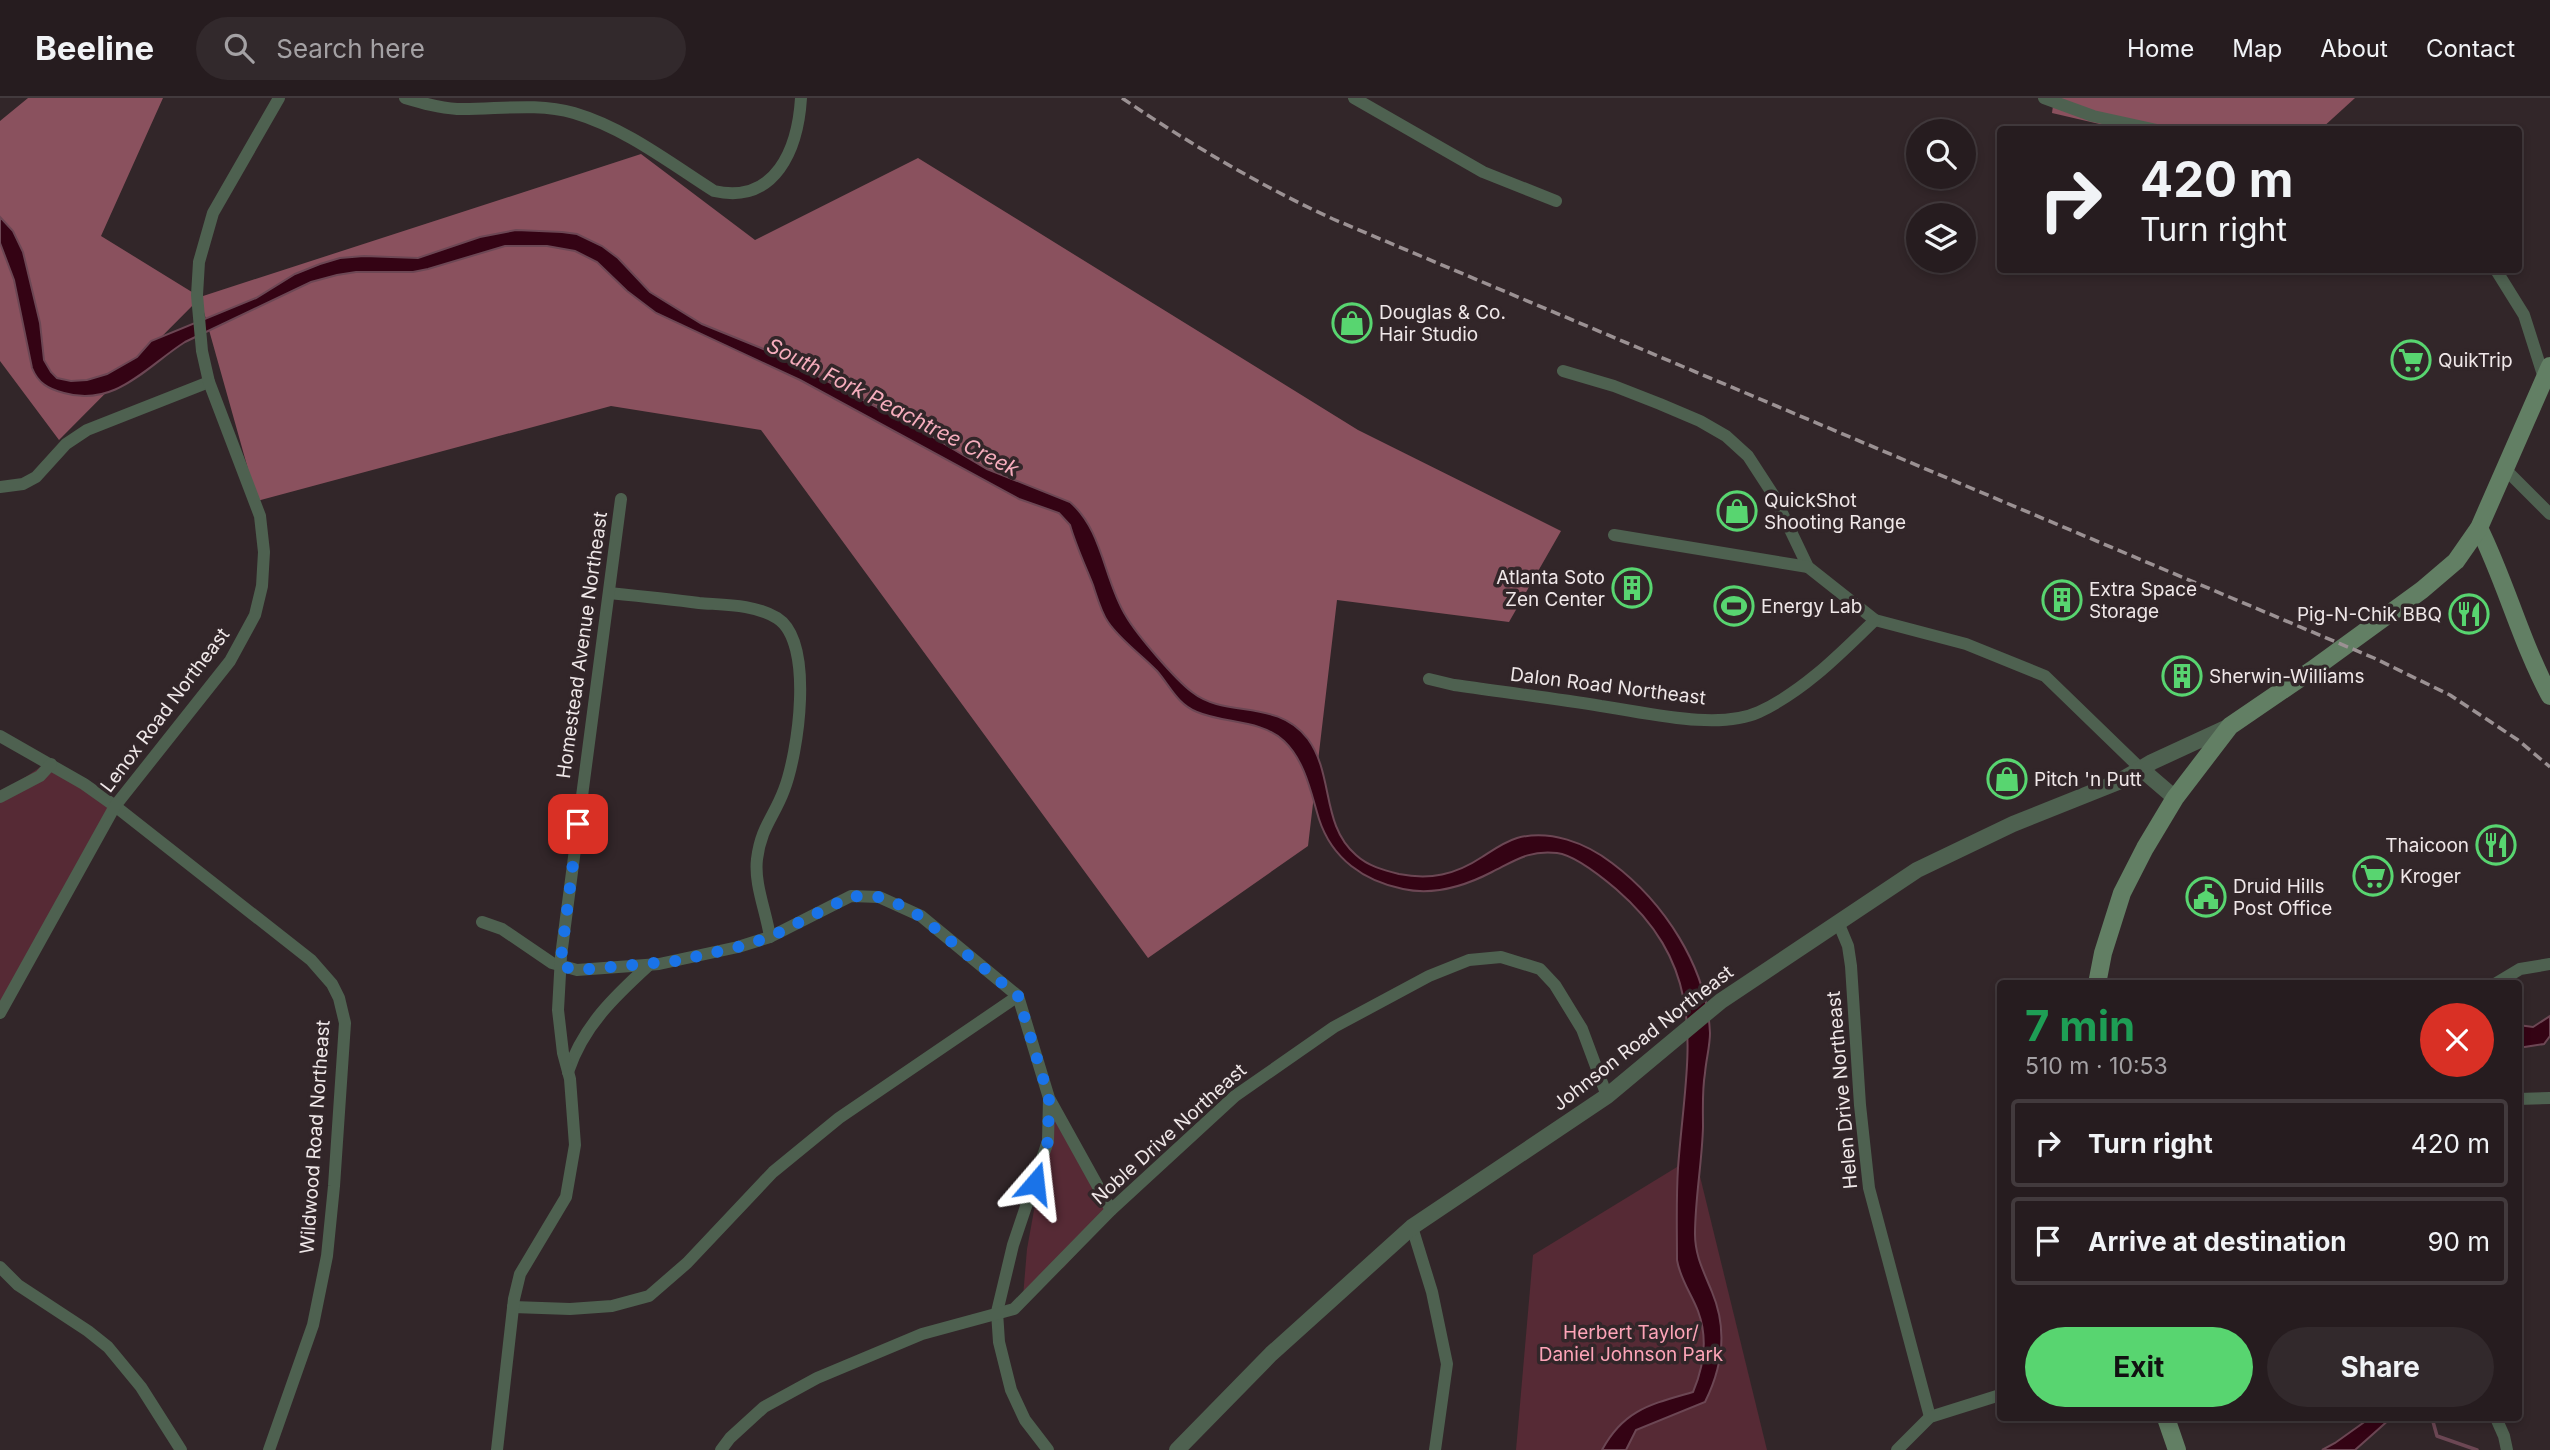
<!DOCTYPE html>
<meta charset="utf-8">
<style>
:root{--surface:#261c1f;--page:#32292c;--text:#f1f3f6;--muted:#a4a1a4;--line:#423a3d;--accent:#58d570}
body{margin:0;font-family:Inter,sans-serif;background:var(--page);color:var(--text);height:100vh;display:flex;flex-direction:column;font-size:26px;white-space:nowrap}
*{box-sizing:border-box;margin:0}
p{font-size:23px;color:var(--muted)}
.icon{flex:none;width:38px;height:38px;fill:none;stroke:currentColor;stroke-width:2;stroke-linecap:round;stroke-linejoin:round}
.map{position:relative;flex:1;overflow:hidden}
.details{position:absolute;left:1997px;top:882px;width:525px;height:441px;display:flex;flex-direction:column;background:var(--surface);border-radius:7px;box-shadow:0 4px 10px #0003,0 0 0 2px var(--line)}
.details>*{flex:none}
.top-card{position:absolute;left:1997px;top:28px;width:525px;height:147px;border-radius:7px;box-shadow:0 4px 10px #0003,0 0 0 2px var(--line);background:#261c1f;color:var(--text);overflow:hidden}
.tools{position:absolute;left:1906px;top:21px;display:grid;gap:14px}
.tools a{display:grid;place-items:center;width:70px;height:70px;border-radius:50%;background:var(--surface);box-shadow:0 4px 10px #0003,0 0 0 2px var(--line);font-size:35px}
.pin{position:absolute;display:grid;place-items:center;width:60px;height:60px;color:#fff;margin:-30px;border-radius:14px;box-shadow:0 4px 10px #0006}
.me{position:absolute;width:77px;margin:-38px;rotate:17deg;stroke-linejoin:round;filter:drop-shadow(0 0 5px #0008)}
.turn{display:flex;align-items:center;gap:24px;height:147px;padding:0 28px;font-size:32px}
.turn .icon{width:91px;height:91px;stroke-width:2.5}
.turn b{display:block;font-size:49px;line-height:60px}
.round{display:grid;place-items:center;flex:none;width:74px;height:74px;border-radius:37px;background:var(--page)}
.headline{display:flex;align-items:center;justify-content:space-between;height:119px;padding:0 28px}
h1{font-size:42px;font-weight:700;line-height:52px;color:#1e9e55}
.primary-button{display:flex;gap:14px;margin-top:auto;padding:14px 28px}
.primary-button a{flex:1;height:80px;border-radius:42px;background:var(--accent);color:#111;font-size:28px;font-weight:700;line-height:80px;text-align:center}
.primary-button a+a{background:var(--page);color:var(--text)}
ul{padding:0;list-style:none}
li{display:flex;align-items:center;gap:21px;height:88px;margin:0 14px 10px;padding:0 14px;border:4px solid var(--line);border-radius:7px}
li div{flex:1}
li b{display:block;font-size:26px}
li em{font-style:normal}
header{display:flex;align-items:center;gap:42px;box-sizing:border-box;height:98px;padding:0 35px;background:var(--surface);border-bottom:2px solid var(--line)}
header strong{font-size:33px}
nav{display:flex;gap:38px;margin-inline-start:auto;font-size:24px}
.search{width:490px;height:63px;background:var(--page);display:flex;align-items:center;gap:18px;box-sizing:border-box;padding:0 24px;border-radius:38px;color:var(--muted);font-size:26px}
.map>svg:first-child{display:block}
</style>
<header>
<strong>Beeline</strong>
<div class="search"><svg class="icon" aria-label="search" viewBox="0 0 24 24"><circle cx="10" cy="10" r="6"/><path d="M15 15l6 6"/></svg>Search here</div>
<nav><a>Home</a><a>Map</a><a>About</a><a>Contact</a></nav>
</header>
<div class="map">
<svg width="2550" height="1352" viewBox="0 0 2550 1352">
<rect width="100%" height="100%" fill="#322629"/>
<!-- green -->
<g fill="#562a35">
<polygon points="51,662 115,711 0,912 0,696"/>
<polygon points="1052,1013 1110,1119 1064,1169 1023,1199 1027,1151"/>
<polygon points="1695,1058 1767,1352 1516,1352 1533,1157"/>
</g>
<!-- forest -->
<g fill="#8a515e">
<polygon points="28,0 163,0 101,138 200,199 641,56 755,142 918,60 1358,332 1561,433 1509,524 1337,502 1308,748 1148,860 761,332 611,308 257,403 200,200 59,342 0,263 0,23"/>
<polygon points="2054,0 2355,0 2321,31 2121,31 2052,15"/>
</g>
<!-- water -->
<g fill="#340314" stroke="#6c4754" stroke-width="2">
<path d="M 0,119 L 13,133 L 23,154 L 40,225 L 44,262 L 51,274 L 57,280 L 71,283 L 87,282 L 107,276 L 137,259 L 151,243 L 256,200 L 295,176 L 320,166 L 340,160 L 364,158 L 418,160 L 480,139 L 516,132 L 562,134 L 577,136 L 602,148 L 618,160 L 650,194 L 702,226 L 761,250 L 810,274 L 926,335 L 987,371 L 1070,404 C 1103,432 1104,483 1126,518 C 1137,537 1175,581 1192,594 C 1226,621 1277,600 1308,641 C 1334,677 1321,727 1356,757 C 1368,768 1383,772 1399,776 C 1430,782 1455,777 1482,759 C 1493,752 1504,744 1517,740 C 1550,731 1586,745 1612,765 C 1664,804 1707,869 1710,935 C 1710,948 1706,962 1705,975 C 1702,993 1703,1011 1703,1029 C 1702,1065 1695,1101 1695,1136 C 1695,1158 1704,1174 1712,1194 C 1728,1232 1723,1268 1705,1304 L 1636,1332 L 1626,1352 L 1602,1352 C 1624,1311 1652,1306 1693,1294 C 1704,1268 1708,1240 1698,1213 C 1691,1195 1680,1181 1677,1162 C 1677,1132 1676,1101 1678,1070 C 1686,959 1713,875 1616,791 C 1603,780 1574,757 1557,755 C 1529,752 1516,762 1492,774 C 1465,788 1435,798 1403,791 C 1364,783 1332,761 1319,721 C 1311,695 1305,663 1284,643 C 1260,621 1225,626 1197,614 C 1177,606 1170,588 1157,573 C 1142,557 1121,543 1108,524 C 1101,514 1097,499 1093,487 C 1085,467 1076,448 1070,427 L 1059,415 L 1019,401 L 800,282 L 656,215 L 627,193 L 597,164 L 575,153 L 547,148 L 505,148 L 428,171 L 413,174 L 356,174 L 337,177 L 311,184 L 185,244 C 147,268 115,310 64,295 C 48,291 38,285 32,270 L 14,182 L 0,145 Z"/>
<polygon points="2550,918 2550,938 2544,946 2518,950 2518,927 2533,929"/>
<polygon points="2370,1320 2391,1320 2355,1352 2322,1352 2335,1345"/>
</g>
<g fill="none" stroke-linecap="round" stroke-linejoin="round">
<!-- stream -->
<polyline stroke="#6c4754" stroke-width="3.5" points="2432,1320 2437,1338 2477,1352"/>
<!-- minor -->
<g stroke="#4e6150" stroke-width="12">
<path d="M 405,0 C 422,5 439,10 457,11 C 495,12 536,4 574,15 C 625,30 670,65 714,93 C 776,107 798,50 801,0"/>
<polyline points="1354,0 1483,74 1556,103"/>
<polyline points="2044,0 2093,18 2157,32"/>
<polyline points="2496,172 2524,217 2544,280"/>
<polyline points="1563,273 1614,288 1660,306 1700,323 1726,338 1748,358 1774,398 1808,469 1875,522 1966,546 2045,578 2140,670"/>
<polyline points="2505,371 2550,416"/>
<polyline points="0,389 23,386 36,379 66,346 87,332 209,284"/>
<polyline points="1614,437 1808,469"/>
<path d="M 609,495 C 639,498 669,501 699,505 C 724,507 754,506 777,520 C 815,544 798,656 784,692 C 774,719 761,729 757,761 C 754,786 766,813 770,839"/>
<path d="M 1429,581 L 1454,587 C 1503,594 1552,600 1601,608 C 1644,614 1718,633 1759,614 C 1804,593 1840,556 1875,522"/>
<polyline points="0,638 84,686 115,708 311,862 332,886 339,900 345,925 334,1088 327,1158 313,1227 269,1352"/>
<polyline points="0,699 40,678 51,666"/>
<polyline points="482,824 502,831 552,865 577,872 659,866 738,849 770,839 851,798 879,799 921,818 1018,898 1049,1000 1048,1043 1013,1147 997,1214 999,1244 1011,1292 1025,1322 1048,1352"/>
<polyline points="1838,824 1848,848 1851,868 1860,1007 1869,1090 1930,1319"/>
<polyline points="2495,886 2520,871 2550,866"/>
<polyline points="0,915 115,708 230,563 255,517 262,488 264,454 260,418 209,284 202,253 197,197 199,164 213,115 279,0"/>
<path d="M 568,974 C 583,928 615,898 649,867"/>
<polyline points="2518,1001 2550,1000"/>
<polyline points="1050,1002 1111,1112"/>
<polyline points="1412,1129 1432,1194 1447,1266 1435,1352"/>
<polyline points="0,1169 18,1187 88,1233 108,1249 141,1289 181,1352"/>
<polyline points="513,1209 570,1211 612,1208 649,1198 687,1165 773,1074 839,1020 1018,898"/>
<polyline points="2496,1320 2504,1338 2507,1352"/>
<polyline points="497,1352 514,1201 520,1176 566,1099 575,1047 570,981 563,955 558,912 561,858 621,401"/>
<polyline points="721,1352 730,1340 764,1309 817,1280 922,1236 1014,1211 1111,1112 1235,998 1334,929 1429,878 1469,862 1501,859 1540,871 1555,887 1582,931 1607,998"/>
<polyline points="1897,1352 1930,1319 2000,1297"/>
</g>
<!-- tertiary -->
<g stroke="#4e6150" stroke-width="16">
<polyline points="2140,670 2175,700"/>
<polyline points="1177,1352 1271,1256 1412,1129 1607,998 1721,903 1917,772 2013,726 2118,684 2152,664 2230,628"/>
</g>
<!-- secondary -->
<g stroke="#627f64" stroke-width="18">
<path d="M 2479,430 C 2506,485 2521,544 2550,598"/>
<polyline points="2097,886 2103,855 2122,795 2145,750 2175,700 2230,628 2312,572 2422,492 2456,463 2479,430 2550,268"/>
<polyline points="2166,1320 2177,1352"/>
</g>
<!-- rail -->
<path stroke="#9b9193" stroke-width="3.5" stroke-dasharray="10 5" stroke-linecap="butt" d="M 1122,0 C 1190,46 1259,87 1333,121 L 2374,560 L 2450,597 L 2518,642 L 2550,669"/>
</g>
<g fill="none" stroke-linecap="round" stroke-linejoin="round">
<!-- route -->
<polyline stroke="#1a73e8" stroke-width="12" stroke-dasharray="0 21.6" points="578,726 560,868 577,872 676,863 738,849 770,839 851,798 879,799 896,805 920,818 1018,898 1049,1000 1048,1043 1035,1085"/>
</g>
<!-- icons -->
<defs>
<g id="shop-ring" transform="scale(2.0125)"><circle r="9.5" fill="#322629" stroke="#58d570" stroke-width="1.5"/><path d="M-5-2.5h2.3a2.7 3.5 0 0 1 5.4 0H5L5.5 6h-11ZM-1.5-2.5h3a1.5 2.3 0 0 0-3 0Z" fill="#58d570"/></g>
<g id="supermarket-ring" transform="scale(2.0125)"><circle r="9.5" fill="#322629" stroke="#58d570" stroke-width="1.5"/><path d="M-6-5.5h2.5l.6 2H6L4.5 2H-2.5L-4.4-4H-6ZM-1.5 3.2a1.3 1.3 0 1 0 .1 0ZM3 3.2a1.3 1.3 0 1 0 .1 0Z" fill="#58d570"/></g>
<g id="building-ring" transform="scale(2.0125)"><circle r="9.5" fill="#322629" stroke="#58d570" stroke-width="1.5"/><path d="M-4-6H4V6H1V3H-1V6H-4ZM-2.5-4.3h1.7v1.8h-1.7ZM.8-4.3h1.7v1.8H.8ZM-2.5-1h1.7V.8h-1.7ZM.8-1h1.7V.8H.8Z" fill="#58d570"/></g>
<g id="stadium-ring" transform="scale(2.0125)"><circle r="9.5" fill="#322629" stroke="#58d570" stroke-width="1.5"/><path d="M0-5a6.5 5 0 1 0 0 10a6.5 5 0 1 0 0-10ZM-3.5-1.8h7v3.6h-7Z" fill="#58d570"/></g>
<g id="restaurant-ring" transform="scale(2.0125)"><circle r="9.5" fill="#322629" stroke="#58d570" stroke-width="1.5"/><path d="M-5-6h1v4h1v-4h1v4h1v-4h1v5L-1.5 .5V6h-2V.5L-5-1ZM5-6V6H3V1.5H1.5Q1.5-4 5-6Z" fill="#58d570"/></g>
<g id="civic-ring" transform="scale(2.0125)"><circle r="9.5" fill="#322629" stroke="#58d570" stroke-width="1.5"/><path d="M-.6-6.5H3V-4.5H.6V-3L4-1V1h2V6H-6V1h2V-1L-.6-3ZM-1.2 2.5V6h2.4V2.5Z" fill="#58d570"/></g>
</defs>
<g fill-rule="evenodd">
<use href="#shop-ring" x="1352" y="225"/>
<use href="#supermarket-ring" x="2411" y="262"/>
<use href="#shop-ring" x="1737" y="413"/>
<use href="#building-ring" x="1632" y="490"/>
<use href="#building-ring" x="2062" y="502"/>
<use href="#stadium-ring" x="1734" y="508"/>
<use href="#restaurant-ring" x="2469" y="516"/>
<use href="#building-ring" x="2182" y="578"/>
<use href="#shop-ring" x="2007" y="681"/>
<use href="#restaurant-ring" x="2496" y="747"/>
<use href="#supermarket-ring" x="2373" y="778"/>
<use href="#civic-ring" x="2206" y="799"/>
</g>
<g text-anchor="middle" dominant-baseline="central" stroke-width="7" stroke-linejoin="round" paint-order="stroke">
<!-- poi labels -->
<g font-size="19" fill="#efe7e8" stroke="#322629" text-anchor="start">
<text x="1379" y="214">Douglas &amp; Co.<tspan x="1379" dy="22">Hair Studio</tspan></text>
<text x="2438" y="262">QuikTrip</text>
<text x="1764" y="402">QuickShot<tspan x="1764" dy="22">Shooting Range</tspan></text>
<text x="1605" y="479" text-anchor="end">Atlanta Soto<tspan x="1605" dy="22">Zen Center</tspan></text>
<text x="2089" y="491">Extra Space<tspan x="2089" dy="22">Storage</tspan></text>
<text x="1761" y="508">Energy Lab</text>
<text x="2442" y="516" text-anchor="end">Pig-N-Chik BBQ</text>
<text x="2209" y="578">Sherwin-Williams</text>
<text x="2034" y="681">Pitch 'n Putt</text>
<text x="2469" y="747" text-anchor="end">Thaicoon</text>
<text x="2400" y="778">Kroger</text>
<text x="2233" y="788">Druid Hills<tspan x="2233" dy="22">Post Office</tspan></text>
</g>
<!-- street labels -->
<g font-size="19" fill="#efe7e8" stroke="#322629">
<text transform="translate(582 547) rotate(-82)">Homestead Avenue Northeast</text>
<text transform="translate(1608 588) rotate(7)">Dalon Road Northeast</text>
<text transform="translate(165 612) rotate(-53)">Lenox Road Northeast</text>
<text transform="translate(1643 940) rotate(-38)">Johnson Road Northeast</text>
<text transform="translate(1842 992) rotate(-95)">Helen Drive Northeast</text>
<text transform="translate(1169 1036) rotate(-42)">Noble Drive Northeast</text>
<text transform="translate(315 1039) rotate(-86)">Wildwood Road Northeast</text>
</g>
<!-- park labels -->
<g font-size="19" fill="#fda4b8" stroke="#322629">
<text x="1631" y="1234">Herbert Taylor/<tspan x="1631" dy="22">Daniel Johnson Park</tspan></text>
</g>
<!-- water labels -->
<g font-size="21" font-style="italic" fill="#f6adbd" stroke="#322629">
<text transform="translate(893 309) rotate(27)">South Fork Peachtree Creek</text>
</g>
</g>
</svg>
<div class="tools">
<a><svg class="icon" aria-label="search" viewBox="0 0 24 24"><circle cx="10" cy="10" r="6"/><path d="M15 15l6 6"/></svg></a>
<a><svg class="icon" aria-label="layers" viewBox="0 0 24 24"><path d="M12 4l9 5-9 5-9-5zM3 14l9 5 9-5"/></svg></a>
</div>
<div class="pin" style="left:578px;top:726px;background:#d93025"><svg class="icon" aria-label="arrive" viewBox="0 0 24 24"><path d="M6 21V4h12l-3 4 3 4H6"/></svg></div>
<svg class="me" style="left:1035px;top:1085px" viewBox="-20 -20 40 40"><path d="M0-17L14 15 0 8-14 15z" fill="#1a73e8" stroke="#fff" stroke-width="4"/></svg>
<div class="top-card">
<div class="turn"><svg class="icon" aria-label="right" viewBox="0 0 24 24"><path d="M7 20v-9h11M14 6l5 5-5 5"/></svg><div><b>420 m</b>Turn right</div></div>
</div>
<section class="details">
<div class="headline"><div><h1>7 min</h1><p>510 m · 10:53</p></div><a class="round" style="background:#d93025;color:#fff"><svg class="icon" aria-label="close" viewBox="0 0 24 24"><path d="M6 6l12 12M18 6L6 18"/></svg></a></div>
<ul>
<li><svg class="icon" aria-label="right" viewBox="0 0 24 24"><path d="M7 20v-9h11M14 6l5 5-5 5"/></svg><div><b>Turn right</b></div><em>420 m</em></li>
<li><svg class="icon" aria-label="arrive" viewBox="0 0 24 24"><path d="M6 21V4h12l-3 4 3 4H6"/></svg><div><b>Arrive at destination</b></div><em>90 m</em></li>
</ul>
<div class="primary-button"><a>Exit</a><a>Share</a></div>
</section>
</div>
